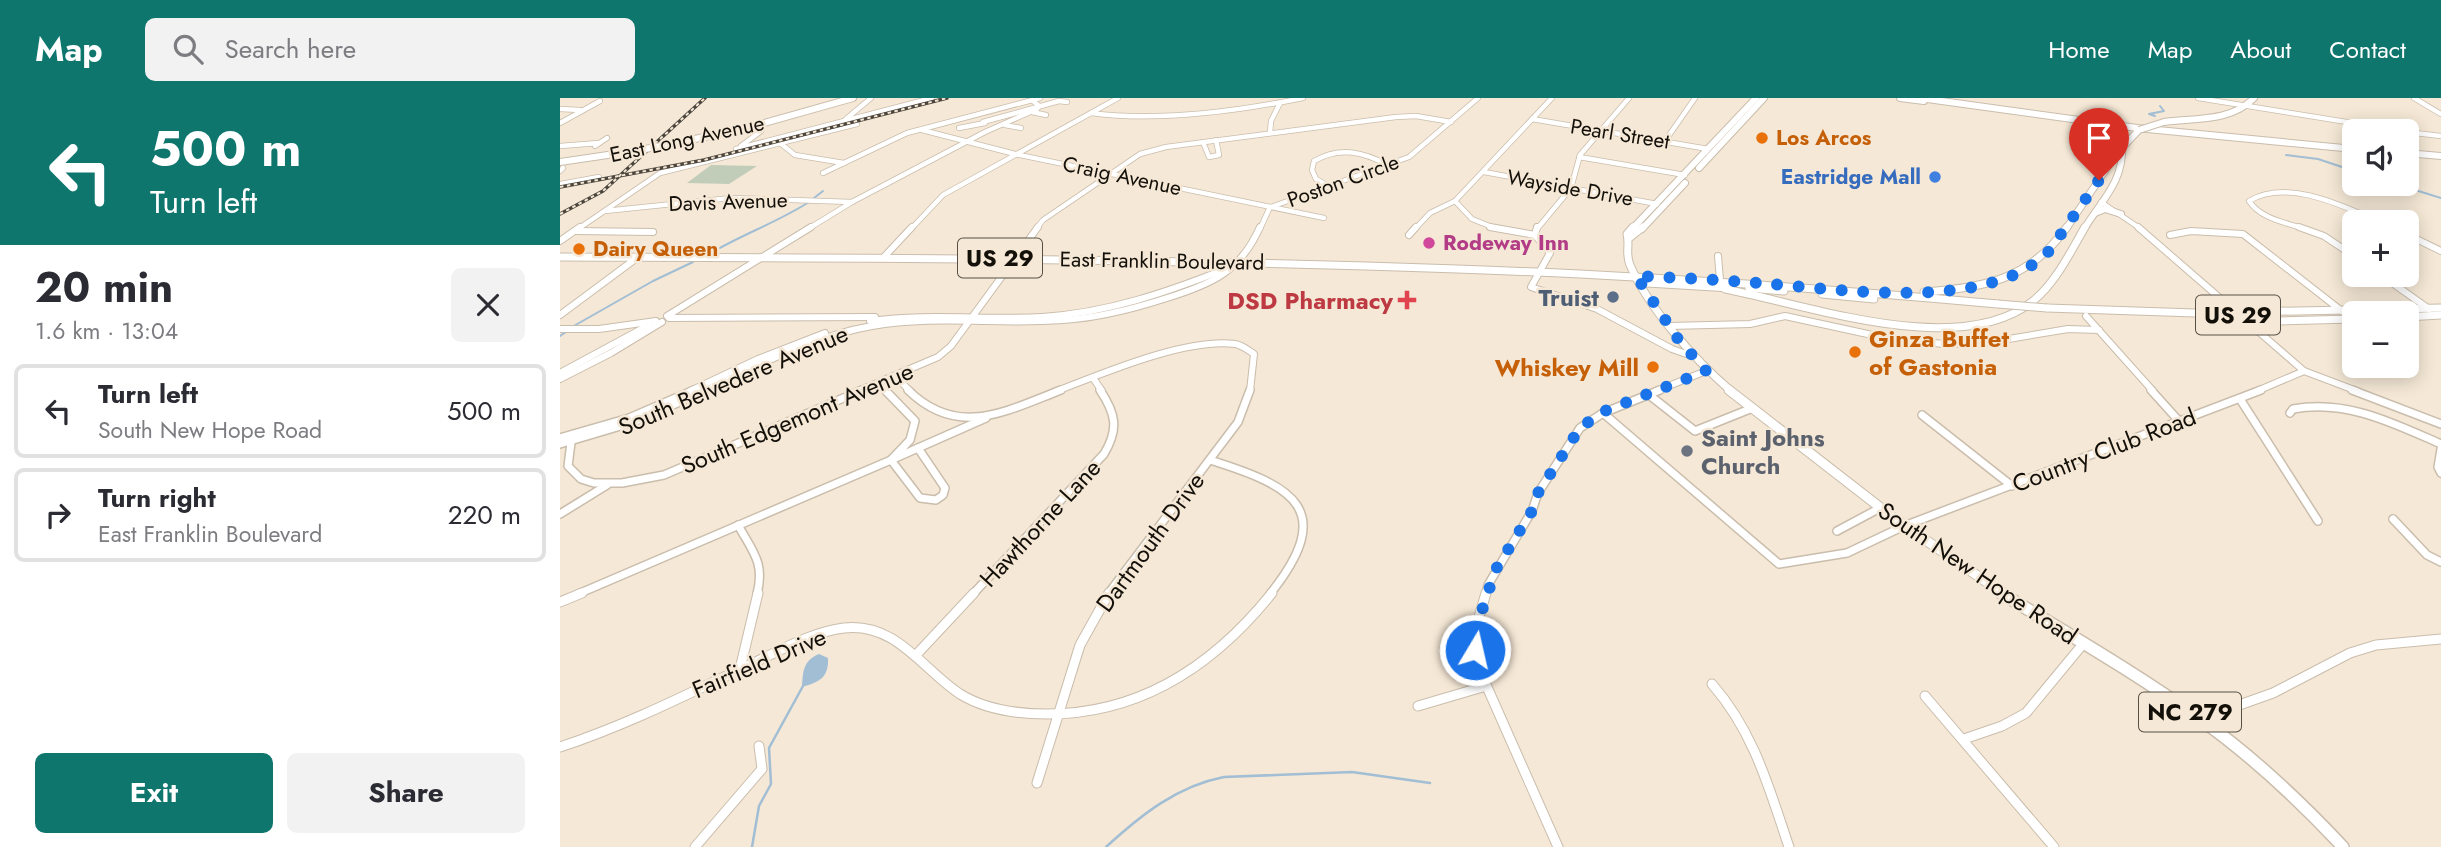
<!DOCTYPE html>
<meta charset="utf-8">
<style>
:root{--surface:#fff;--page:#f2f2f3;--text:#2b2b33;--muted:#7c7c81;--line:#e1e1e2;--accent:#0f766e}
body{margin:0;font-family:Jost,sans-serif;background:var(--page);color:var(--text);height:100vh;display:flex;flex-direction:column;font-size:26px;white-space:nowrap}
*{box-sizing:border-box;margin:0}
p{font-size:23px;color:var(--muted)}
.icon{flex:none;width:38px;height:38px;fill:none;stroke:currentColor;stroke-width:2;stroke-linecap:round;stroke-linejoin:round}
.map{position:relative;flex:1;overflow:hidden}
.details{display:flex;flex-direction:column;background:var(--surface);width:560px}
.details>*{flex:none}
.banner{background:#0f766e;color:#fff;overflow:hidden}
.tools{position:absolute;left:1782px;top:21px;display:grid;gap:14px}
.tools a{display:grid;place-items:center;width:77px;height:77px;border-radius:10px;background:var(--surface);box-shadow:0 4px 18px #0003;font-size:35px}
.pin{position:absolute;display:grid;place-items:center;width:60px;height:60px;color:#fff;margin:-72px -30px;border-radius:50% 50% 50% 0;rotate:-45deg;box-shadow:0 0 7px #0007}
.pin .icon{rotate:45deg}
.me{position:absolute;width:77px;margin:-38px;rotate:9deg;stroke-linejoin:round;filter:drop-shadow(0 0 5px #0008)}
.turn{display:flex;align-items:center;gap:24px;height:147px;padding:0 35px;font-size:32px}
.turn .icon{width:91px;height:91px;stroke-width:2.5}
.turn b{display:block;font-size:49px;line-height:60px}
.round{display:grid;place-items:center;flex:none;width:74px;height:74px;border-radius:10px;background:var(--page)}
.head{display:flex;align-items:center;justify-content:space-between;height:119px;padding:0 35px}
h1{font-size:42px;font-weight:700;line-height:52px}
.primary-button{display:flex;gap:14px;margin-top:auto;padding:14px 35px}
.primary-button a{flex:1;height:80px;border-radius:10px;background:var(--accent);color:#fff;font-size:28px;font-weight:700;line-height:80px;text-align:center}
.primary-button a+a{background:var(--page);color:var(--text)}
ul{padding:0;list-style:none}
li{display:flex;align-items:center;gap:21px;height:94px;margin:0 14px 10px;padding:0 21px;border:4px solid var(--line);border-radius:10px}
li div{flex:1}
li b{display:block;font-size:26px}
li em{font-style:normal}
header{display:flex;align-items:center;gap:42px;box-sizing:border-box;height:98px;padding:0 35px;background:var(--accent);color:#fff}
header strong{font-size:33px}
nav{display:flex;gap:38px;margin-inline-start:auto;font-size:24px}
.search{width:490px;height:63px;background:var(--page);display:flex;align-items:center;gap:18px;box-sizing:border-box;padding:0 24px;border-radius:10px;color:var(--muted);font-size:26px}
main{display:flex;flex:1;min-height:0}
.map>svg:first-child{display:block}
</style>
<header>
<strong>Map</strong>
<div class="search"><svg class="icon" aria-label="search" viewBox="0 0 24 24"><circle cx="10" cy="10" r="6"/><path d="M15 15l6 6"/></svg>Search here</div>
<nav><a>Home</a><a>Map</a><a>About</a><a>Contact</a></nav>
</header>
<main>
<section class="details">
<div class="banner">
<div class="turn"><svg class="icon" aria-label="left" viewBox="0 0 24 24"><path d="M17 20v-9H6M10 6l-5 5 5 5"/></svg><div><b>500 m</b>Turn left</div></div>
</div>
<div class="head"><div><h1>20 min</h1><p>1.6 km · 13:04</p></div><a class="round"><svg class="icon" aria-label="close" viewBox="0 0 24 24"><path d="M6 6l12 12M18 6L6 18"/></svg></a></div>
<ul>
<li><svg class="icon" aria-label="left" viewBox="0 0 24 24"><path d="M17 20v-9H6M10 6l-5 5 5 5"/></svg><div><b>Turn left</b><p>South New Hope Road</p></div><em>500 m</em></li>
<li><svg class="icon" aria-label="right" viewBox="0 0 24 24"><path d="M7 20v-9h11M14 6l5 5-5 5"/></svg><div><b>Turn right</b><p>East Franklin Boulevard</p></div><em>220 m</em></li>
</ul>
<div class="primary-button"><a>Exit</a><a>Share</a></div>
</section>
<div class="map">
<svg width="1881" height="749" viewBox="0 0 1881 749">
<rect width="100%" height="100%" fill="#f5e8d6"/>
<!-- green -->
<polygon fill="#c2cdb9" points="151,67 197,68 169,86 127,85"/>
<!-- water -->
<path fill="#a1bed4" d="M 259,556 L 268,560 C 269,580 259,584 242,589 C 243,573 243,563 259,556 Z"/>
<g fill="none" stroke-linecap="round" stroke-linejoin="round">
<!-- stream-far1 -->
<g stroke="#a1bed4" stroke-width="2">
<polyline points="1595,18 1589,16 1604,13 1600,8"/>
<polyline points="1726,57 1758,61 1794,73"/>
<polyline points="1836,86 1881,100"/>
<polyline points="254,100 263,93"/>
<path d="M 151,155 C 183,136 218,124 249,104"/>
<polyline points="12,229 93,183 133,164"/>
<polyline points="0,238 6,234"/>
</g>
<!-- stream -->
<g stroke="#a1bed4" stroke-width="2.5">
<polyline points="192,749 199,708 211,686 209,650 243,588"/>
<path d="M 546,749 C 581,717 617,688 664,679 L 792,674 L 870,685"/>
</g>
<!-- minor-far3 casing -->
<g stroke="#cabdac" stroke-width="6">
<g id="minor-far3">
<polyline points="1638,0 1843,33"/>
<polyline points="1854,0 1881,16"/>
<polyline points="0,11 20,12"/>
<polyline points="472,14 486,17"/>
<path d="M 531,15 C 597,24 678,13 743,0"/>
<polyline points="286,21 311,0"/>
<polyline points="972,21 1148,51"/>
<polyline points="423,24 499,3 507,4"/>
<polyline points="0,25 40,3"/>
<polyline points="445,27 461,30"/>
<polyline points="399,30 425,25"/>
<polyline points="362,32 455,56 764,120"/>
<polyline points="1846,34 1881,38"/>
<polyline points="710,35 711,23 720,5"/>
<polyline points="1105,43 1135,0"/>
<polyline points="643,44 649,59 659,57 656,42"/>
<polyline points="220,45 235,57 284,65"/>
<polyline points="0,48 39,45"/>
<polyline points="35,48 47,40"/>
<polyline points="181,48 201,33 190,29"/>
<polyline points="176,51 372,0"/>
<polyline points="1019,59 1125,77"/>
<polyline points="0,73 3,70"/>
<polyline points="924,74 1097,106"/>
<polyline points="263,75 347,35 480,0"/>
<polyline points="0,86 39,79"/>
<path d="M 768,88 L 756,81 L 752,72 L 754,63 C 780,48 803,54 828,67"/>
<polyline points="895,103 912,121 937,131"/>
<polyline points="1541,104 1581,131"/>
<polyline points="711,109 849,59 918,0"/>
<polyline points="45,113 171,100 292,104"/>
<polyline points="18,131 100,75 297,26"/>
<polyline points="248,131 292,104 425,34 477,11 479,8 472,2"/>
<polyline points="351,131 383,97 558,0"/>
<polyline points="476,131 483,122 580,56 606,49 836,19 856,18 891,24"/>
<polyline points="700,131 710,109"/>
<polyline points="855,131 870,115 895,103 992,0"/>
<polyline points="977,131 1011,90 1020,57 1069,0"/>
<path d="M 1744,131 C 1725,124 1701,121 1689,103 C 1728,80 1783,108 1820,124"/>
</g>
</g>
<!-- minor-far2 casing -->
<g stroke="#cabdac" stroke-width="8">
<g id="minor-far2">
<polyline points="930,129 975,137"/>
<polyline points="977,129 975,137 990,155 971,189 1037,211 1112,251 1132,258"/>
<polyline points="1578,129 1744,273 1797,293"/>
<polyline points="1739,129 1764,138 1794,158"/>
<polyline points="15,133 93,134"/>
<polyline points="1846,136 1881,153"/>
<polyline points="849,137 856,129"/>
<polyline points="1610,137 1631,133 1683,136 1783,214"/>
<polyline points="0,143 20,129"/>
<polyline points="1158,158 1160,182"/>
<polyline points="323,160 352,129"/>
<polyline points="1821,177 1869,211"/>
<polyline points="0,217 78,159"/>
<polyline points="107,218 251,129"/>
<polyline points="1526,218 1593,293"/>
<polyline points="109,220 315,219"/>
<path d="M 310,223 C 367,215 424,222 482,219 C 547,215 608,194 668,170"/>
<polyline points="1109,228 1190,226 1225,218 1326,240 1384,246 1419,246 1508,231 1539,232"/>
<polyline points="0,231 39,231 96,223"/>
<polyline points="0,275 89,227"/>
<polyline points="336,279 350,293"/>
<polyline points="533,280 542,293"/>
<polyline points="0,281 51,255 102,224"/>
<polyline points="320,286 327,293"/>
<polyline points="130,293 198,261 265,235"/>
<path d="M 144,293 C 197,268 253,238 312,228 C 375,217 439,227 503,222 C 539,220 573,211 607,200 C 652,186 680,174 700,129"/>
<polyline points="298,293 378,259 391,248 478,129"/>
<path d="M 497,293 C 544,275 625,240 675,246 C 682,247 688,252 694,256 L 690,293"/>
<polyline points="1096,293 1146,273"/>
<polyline points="1697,293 1744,273"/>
</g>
</g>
<!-- minor-far1 casing -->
<g stroke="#cabdac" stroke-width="10">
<g id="minor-far1">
<path d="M 348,292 C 398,341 446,313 501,292"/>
<polyline points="1591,292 1619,323"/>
<polyline points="1792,292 1881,326"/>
<polyline points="1088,296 1135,333 1190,311"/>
<polyline points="1680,301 1758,423"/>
<polyline points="1043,315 1219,466 1287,455 1344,428 1701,292"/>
<path d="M 1730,315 L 1733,311 C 1786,301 1833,325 1881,346"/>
<polyline points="1362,317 1452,388"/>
<polyline points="12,337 8,368 21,381 34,385 62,385 104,377 302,292"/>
<polyline points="0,340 69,320 134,292"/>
<polyline points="0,346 74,324 147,292"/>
<polygon points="358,350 385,390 383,397 376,402 360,400 331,362"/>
<polyline points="358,350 426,320"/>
<polyline points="1881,351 1878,369 1881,375"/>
<path d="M 650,362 C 733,388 778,411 710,496"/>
<polyline points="0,416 47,387"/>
<polyline points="1833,421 1867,457 1881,464"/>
<path d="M 178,427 C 193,454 205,465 197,496"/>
<polyline points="1277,433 1320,410"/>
<polyline points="18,496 331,362 350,342 355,323 325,292"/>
<path d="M 413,496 L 544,356 C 559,331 556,316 540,292"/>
<polyline points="548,496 678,324 690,292"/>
<polyline points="926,496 928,487 972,413 978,395 1020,330 1043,315 1100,292"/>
</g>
</g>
<!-- minor casing -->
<g stroke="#cabdac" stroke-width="11">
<g id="minor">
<polyline points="926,495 914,536 920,573 998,749"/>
<polyline points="0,504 22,495"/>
<polyline points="356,557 414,495"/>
<polyline points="180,571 198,495"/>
<path d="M 1152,586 C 1194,634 1209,690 1229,749"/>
<polyline points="1365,598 1494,749"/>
<polyline points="858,608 926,588"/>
<polyline points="1640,621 1713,595 1790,555 1816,547 1881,541"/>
<polyline points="1404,641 1442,628 1466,615 1523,546"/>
<path d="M 0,649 C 64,628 124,598 185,569 C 216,555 250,534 284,530 C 336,524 362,571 400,596 C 426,612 457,616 487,616 C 581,616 655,566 712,495"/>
<polyline points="477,685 520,547 549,495"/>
<polyline points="135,749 202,671 199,648"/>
</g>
</g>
<!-- major-far3 casing -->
<g stroke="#cabdac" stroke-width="8">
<g id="major-far3">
<path d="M 1604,24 C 1635,20 1671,24 1694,0"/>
<polyline points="107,47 190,29 293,0"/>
<polyline points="0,64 68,54"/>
<polyline points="1139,70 1204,0"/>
<polyline points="1535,115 1545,111 1561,116"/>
<polyline points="1072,131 1196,0"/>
<polyline points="1082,131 1125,85"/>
<polyline points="1506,131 1557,55 1579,32"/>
<path d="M 1524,131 C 1542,102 1564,83 1562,48"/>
</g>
</g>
<!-- major-far2 casing -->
<g stroke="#cabdac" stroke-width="9">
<g id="major-far2">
<path d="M 1073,129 L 1067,136 C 1070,146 1065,156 1070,167 C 1089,211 1135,262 1171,293"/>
<polyline points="1069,140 1083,129"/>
<path d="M 0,159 C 299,160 598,160 897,171 C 1078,177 1258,190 1438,206"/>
<polyline points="1087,185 1171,190"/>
<polyline points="1189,190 1224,193"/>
<path d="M 1165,191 C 1249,207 1399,262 1473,203 C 1495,186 1511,153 1525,129"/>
<path d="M 1364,194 C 1425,190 1470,181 1507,129"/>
<polyline points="1262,196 1314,201"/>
<polyline points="1487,210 1635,215 1881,210"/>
<polyline points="1846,219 1881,217"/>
<polyline points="1719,223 1794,221"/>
</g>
</g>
<!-- major-far1 casing -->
<g stroke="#cabdac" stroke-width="11">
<polyline id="major-far1" points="1169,292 1335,421 1444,496"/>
</g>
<!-- major casing -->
<g stroke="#cabdac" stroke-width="14">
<path id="major" d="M 1441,495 C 1508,536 1576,575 1640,621 C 1692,658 1739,702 1783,749"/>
</g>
<!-- highway casing -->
<g stroke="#cabdac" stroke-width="8">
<g id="highway">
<polyline points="1340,0 1364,3"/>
<polyline points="1360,0 1577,30 1794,51"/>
<polyline points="1846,55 1881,58"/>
</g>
</g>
<!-- minor-far3 -->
<use href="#minor-far3" stroke="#fff" stroke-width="4.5"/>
<!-- minor-far2 -->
<use href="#minor-far2" stroke="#fff" stroke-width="6"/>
<!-- minor-far1 -->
<use href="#minor-far1" stroke="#fff" stroke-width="7"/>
<!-- minor -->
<use href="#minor" stroke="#fff" stroke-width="9"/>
<!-- major-far3 -->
<use href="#major-far3" stroke="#fff" stroke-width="6"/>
<!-- major-far2 -->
<use href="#major-far2" stroke="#fff" stroke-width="7"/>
<!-- major-far1 -->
<use href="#major-far1" stroke="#fff" stroke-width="9"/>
<!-- major -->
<use href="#major" stroke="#fff" stroke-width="11"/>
<!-- highway -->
<use href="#highway" stroke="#fff" stroke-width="6"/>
<!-- rail casing -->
<g stroke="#4b453c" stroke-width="3.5">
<g id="rail">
<polyline points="0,89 144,62 387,0"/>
<polyline points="0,116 43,93 145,0"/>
</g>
</g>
<!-- rail -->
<use href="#rail" stroke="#f5e8d6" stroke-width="2" stroke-dasharray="3.5" stroke-linecap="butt"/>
<!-- major-bridge-far1 casing -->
<g stroke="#cabdac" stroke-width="8" stroke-linecap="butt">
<g id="major-bridge-far1">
<polyline points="1579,32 1604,24"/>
<polyline points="68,54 107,47"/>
</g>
</g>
<!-- major-bridge casing -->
<g stroke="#cabdac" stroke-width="9" stroke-linecap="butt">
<polyline id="major-bridge" points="1438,206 1487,210"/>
</g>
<!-- major-bridge-far1 -->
<use href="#major-bridge-far1" stroke="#fff" stroke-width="6"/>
<!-- major-bridge -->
<use href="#major-bridge" stroke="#fff" stroke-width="7"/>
</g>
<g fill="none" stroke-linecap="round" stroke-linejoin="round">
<!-- route -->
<path stroke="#1a73e8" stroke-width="12" stroke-dasharray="0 21.6" d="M 915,552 L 914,536 L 936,471 L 972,413 L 978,395 L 1020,330 L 1042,314 L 1146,273 L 1118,241 L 1076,178 C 1121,180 1166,182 1210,186 C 1286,192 1431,214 1489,153 L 1539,82"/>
</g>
<!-- markers -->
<g fill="#e8710a" stroke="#f5e8d6" stroke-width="2.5">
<circle cx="1202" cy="40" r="7"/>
<circle cx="19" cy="151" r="7"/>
<circle cx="1295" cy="254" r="7"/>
<circle cx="1093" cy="269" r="7"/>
</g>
<circle fill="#3f7fe0" stroke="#f5e8d6" stroke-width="2.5" cx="1375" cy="79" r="7"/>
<circle fill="#d1479c" stroke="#f5e8d6" stroke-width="2.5" cx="869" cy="145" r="7"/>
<circle fill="#5c6f8a" stroke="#f5e8d6" stroke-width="2.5" cx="1053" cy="199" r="7"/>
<path fill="#e0444e" stroke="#f5e8d6" stroke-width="2.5" d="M843.5 191.5h7v7h7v7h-7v7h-7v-7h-7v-7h7z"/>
<circle fill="#6b7280" stroke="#f5e8d6" stroke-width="2.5" cx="1127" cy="353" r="7"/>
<g text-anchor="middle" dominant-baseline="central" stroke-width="5" stroke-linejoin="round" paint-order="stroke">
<!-- far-street labels -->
<g font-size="21" fill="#130f09" stroke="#f5e8d6">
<text transform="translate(1060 36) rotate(9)">Pearl Street</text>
<text transform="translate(127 41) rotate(-12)">East Long Avenue</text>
<text transform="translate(562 78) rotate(12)">Craig Avenue</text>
<text transform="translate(783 83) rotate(-20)">Poston Circle</text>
<text transform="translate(1010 90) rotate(10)">Wayside Drive</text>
<text transform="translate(168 104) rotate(-2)">Davis Avenue</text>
<text transform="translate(602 163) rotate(1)">East Franklin Boulevard</text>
</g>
<!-- far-food labels -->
<g font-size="21" font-weight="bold" fill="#c56008" stroke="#f5e8d6" text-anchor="start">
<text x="1216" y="40">Los Arcos</text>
<text x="33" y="151">Dairy Queen</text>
</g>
<!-- far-shop labels -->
<g font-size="21" font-weight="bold" fill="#366cbe" stroke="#f5e8d6" text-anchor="end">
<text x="1361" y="79">Eastridge Mall</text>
</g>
<!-- far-hotel labels -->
<g font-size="21" font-weight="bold" fill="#b23c85" stroke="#f5e8d6" text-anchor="start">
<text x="883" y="145">Rodeway Inn</text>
</g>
<!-- shield labels -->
<g fill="#f5e8d6" stroke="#575046" stroke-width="2">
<rect x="398" y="140.5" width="84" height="39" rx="5"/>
<rect x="1636" y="197.5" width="84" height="39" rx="5"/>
<rect x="1579" y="594.5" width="102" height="39" rx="5"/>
</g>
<g font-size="23" font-weight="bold" fill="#130f09">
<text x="440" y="160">US 29</text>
<text x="1678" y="217">US 29</text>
<text x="1630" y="614">NC 279</text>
</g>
<!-- service labels -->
<g font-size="24" font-weight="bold" fill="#4e5e75" stroke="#f5e8d6" text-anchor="end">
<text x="1039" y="199">Truist</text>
</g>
<!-- health labels -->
<g font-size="24" font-weight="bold" fill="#be3a42" stroke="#f5e8d6" text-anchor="end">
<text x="833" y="202">DSD Pharmacy</text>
</g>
<!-- food labels -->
<g font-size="24" font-weight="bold" fill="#c56008" stroke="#f5e8d6" text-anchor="start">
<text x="1309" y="240">Ginza Buffet<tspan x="1309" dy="28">of Gastonia</tspan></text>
<text x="1079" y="269" text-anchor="end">Whiskey Mill</text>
</g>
<!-- street labels -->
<g font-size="24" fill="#130f09" stroke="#f5e8d6">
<text transform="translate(173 282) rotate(-23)">South Belvedere Avenue</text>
<text transform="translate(237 320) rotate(-23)">South Edgemont Avenue</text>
<text transform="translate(1544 352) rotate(-21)">Country Club Road</text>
<text transform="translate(480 425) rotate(-47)">Hawthorne Lane</text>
<text transform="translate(590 444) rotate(-54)">Dartmouth Drive</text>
<text transform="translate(1418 475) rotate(34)">South New Hope Road</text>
<text transform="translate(199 565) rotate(-23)">Fairfield Drive</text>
</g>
<!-- worship labels -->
<g font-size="24" font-weight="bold" fill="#5b616d" stroke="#f5e8d6" text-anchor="start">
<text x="1141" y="339">Saint Johns<tspan x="1141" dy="28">Church</tspan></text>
</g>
</g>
</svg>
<div class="tools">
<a><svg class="icon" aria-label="sound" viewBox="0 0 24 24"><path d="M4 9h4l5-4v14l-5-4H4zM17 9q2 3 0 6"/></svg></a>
<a>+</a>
<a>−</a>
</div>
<div class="pin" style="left:1539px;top:82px;background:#d93025"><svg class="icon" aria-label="arrive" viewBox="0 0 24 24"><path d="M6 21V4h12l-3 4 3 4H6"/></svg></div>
<svg class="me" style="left:915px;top:552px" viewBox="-20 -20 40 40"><circle r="17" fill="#1a73e8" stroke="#fff" stroke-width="3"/><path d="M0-11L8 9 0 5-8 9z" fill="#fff"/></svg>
</div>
</main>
